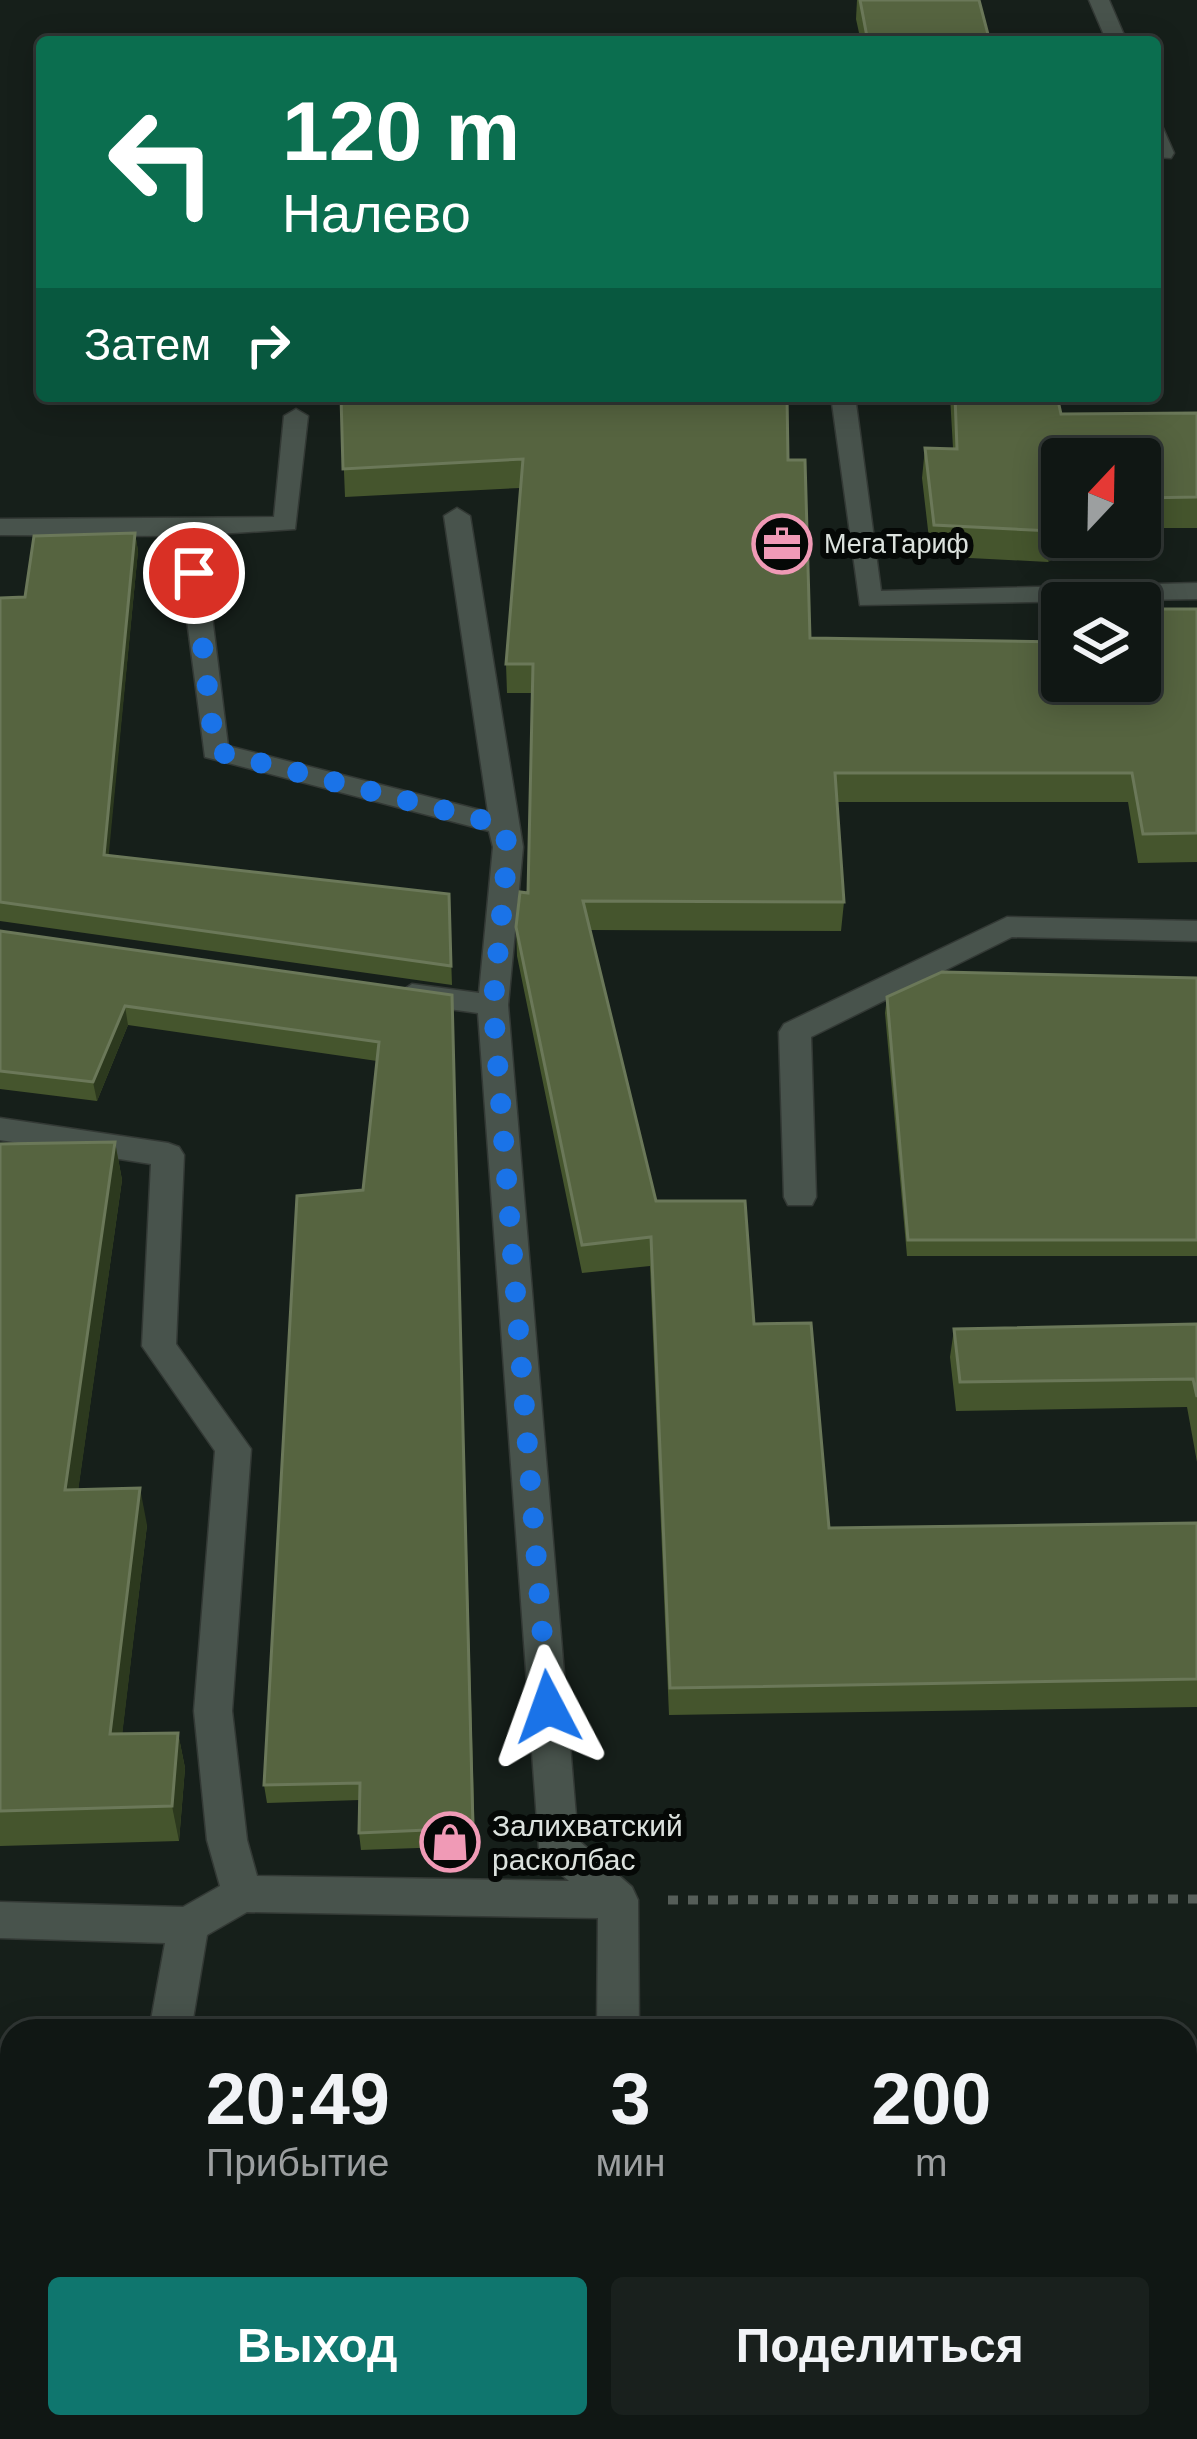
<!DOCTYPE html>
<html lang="ru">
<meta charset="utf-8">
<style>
:root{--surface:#101714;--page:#19201d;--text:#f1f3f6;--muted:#9c9fa0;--line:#303634;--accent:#0f766e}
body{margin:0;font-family:Helvetica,sans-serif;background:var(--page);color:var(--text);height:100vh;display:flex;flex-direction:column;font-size:45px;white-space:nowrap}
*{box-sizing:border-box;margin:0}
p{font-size:39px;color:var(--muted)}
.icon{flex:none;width:66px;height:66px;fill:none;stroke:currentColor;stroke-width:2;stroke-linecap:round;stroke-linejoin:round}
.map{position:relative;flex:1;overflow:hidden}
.details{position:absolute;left:0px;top:2019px;width:1197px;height:420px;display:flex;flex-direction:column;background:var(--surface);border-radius:36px 36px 0 0;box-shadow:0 6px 30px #0003,0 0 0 3px var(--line)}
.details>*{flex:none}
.banner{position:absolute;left:36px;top:36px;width:1125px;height:366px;border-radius:12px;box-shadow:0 6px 30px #0003,0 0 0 3px var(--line);background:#0b6e4f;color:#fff;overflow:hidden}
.needle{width:78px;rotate:22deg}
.fabs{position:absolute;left:1041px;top:438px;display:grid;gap:24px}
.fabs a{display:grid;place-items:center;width:120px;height:120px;border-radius:12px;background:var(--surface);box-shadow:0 6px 30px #0003,0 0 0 3px var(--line);font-size:60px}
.pin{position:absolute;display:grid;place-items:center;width:102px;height:102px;color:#fff;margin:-51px;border:6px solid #fff;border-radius:50%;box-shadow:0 3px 12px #0007}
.me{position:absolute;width:132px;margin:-66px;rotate:356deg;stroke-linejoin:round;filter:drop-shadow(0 0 9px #0008)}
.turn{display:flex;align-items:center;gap:42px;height:252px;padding:0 48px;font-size:54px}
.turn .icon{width:156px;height:156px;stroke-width:2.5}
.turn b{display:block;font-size:84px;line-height:102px}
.then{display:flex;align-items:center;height:114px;padding:0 48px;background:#0003;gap:24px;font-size:45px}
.eta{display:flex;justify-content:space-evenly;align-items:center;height:204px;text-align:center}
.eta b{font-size:72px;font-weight:800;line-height:84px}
.cta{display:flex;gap:24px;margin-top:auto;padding:24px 48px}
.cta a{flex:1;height:138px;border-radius:12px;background:var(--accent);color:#fff;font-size:48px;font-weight:800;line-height:138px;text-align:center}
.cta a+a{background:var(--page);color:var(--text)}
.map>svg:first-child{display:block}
</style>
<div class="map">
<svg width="1197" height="2439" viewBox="0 0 1197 2439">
<rect width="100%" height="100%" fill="#161f1a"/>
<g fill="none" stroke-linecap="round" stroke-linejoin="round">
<!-- service casing -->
<g stroke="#333935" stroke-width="3">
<g id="service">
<polygon points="1089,0 1109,0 1127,42 1107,42"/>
<polygon points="1155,127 1163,128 1174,153 1171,158 1155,157"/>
<polygon points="831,396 855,396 881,591 1197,583 1197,599 860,605"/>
<polygon points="296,409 308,416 295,529 202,535 228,746 488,812 444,516 457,508 470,516 523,847 508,1005 578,1840 632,1887 638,1900 639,2031 597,2031 598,1918 247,1912 207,1935 191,2031 149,2031 165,1943 0,1938 0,1902 183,1907 220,1886 207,1840 194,1711 215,1451 142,1346 151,1164 0,1140 0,1118 168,1143 179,1147 184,1155 176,1344 251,1449 232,1711 247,1840 257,1876 569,1881 545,1860 539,1848 478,1013 412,1004 397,994 412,984 479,993 493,847 489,831 205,757 176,536 0,535 0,519 274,517 284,416"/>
<polygon points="1007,917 1197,921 1197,941 1012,937 811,1037 816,1197 812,1205 788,1205 784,1197 779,1032 784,1024"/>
</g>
</g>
<!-- trunk casing -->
<g stroke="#333935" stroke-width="3">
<g id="trunk">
<polygon points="1197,2177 1197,2223 1185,2224 1185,2178"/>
<rect x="0" y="2185" width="12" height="46"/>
</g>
</g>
<!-- path -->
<polyline stroke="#555d58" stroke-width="9" stroke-dasharray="10 10" stroke-linecap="butt" points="668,1900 1197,1899"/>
<!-- service -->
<use href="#service" fill="#48534c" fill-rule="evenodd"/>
<!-- trunk -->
<use href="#trunk" fill="#34908a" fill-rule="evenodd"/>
<!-- tram -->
<g stroke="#919994" stroke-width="3">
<polyline points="1185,2312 1197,2311"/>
<polyline points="0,2324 12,2324"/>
<polyline points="1185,2365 1197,2365"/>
<polyline points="0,2378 12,2378"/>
</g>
</g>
<!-- wall -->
<g fill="#45552d">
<polygon points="857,0 860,0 990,42 861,42 856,19"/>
<polygon points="341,396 788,460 810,638 1062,681 1197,609 1197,862 1138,863 1128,802 837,802 844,902 841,931 590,930 656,1201 754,1324 829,1528 1197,1523 1197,1707 669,1715 650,1266 582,1273 517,956 516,927 528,893 532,693 507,693 506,664 520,488 345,497"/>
<polygon points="950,396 1057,396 1061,414 1197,413 1197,528 1140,528 1140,459 1062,537 1087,537 1048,562 931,556 922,478 925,448 953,448"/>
<polygon points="135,533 138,551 108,855 449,894 452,985 0,921 0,598 25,597"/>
<polygon points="0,931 452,995 475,1846 361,1850 359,1833 360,1800 267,1803 264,1785 363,1190 377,1061 128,1025 97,1101 0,1089"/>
<polygon points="1197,978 1197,1256 907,1256 885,1013 887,997"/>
<polygon points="115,1142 122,1180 78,1490 147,1525 122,1734 178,1733 185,1768 179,1841 0,1846 0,1144"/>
<polygon points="1197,1324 1197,1462 1187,1407 956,1411 950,1357 954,1329"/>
</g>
<!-- shaded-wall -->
<g fill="#2c391e">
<polygon points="1062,525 1062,537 1087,537 1048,562 1052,531"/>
<polygon points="135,533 138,551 107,873 104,855"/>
<polygon points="125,1006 128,1025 97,1101 93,1082"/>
<polygon points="115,1142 122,1180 73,1527 65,1490"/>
<polygon points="140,1488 147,1525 118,1770 110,1734"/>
<polygon points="178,1733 185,1768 179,1841 172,1806"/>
</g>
<!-- building -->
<g fill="#566440" stroke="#6b7859" stroke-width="3">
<polygon points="860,0 979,0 990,42 868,42"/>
<polygon points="341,396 787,396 788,460 805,460 810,638 1062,642 1062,681 1140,681 1140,609 1197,609 1197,833 1143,834 1132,773 835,773 844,902 583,901 656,1201 745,1201 754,1324 811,1323 829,1528 1197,1523 1197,1679 670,1688 651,1237 582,1245 516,927 520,892 528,893 533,664 506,664 523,459 343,469"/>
<polygon points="955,396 1057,396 1061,414 1197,413 1197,497 1140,498 1140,459 1062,459 1062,525 1052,531 934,525 925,448 957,449"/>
<polygon points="135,533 104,855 449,894 451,966 0,902 0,598 25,597 34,536"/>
<polygon points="0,931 452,995 473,1828 359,1833 360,1783 264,1785 297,1196 363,1190 379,1042 125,1006 93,1082 0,1071"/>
<polygon points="942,972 1197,978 1197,1240 908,1240 887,997"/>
<polygon points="115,1142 65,1490 140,1488 110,1734 178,1733 172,1806 0,1811 0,1144"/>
<polygon points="1197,1324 1197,1397 1193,1379 960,1382 954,1329"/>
</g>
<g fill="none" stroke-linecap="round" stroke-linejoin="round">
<!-- route -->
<polyline stroke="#1a73e8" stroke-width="21" stroke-dasharray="0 37.8" points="194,573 215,751 502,825 508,847 493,1005 548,1707"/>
</g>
<!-- icons -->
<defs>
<g id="office-ring" transform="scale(3)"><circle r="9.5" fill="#050806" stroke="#f09ab6" stroke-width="1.5"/><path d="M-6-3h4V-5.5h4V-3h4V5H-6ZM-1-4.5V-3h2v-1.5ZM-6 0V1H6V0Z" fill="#f09ab6"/></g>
<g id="shop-ring" transform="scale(3)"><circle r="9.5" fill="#050806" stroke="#f09ab6" stroke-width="1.5"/><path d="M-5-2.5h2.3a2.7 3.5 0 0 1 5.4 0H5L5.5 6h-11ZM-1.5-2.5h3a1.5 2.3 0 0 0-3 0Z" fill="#f09ab6"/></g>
</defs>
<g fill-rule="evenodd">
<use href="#office-ring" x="782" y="544"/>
<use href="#shop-ring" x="450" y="1842"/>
</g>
<g text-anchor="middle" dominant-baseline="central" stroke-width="12" stroke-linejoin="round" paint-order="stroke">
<!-- far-poi labels -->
<g font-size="27" fill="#dce2de" stroke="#050806" text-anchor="start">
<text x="824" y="544">МегаТариф</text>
</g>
<!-- poi labels -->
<g font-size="30" fill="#dce2de" stroke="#050806" text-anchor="start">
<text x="492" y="1825">Залихватский<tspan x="492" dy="34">расколбас</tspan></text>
</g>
</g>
</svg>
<div class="fabs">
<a><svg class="needle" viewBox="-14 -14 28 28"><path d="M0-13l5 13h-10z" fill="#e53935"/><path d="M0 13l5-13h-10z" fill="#9c9fa0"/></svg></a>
<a><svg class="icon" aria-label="layers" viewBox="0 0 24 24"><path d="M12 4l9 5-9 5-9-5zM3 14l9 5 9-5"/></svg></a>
</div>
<div class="pin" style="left:194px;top:573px;background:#d93025"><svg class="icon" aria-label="arrive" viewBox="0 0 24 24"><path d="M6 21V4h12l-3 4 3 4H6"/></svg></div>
<svg class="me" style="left:548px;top:1707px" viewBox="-20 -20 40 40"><path d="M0-17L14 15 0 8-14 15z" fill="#1a73e8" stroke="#fff" stroke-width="4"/></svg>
<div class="banner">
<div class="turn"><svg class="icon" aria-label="left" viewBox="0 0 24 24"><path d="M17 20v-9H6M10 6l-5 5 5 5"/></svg><div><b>120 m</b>Налево</div></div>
<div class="then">Затем<svg class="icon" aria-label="right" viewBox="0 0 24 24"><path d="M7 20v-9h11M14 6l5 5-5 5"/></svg></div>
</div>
<section class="details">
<div class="eta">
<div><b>20:49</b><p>Прибытие</p></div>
<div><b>3</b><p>мин</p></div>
<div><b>200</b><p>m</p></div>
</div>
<div class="cta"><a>Выход</a><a>Поделиться</a></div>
</section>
</div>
